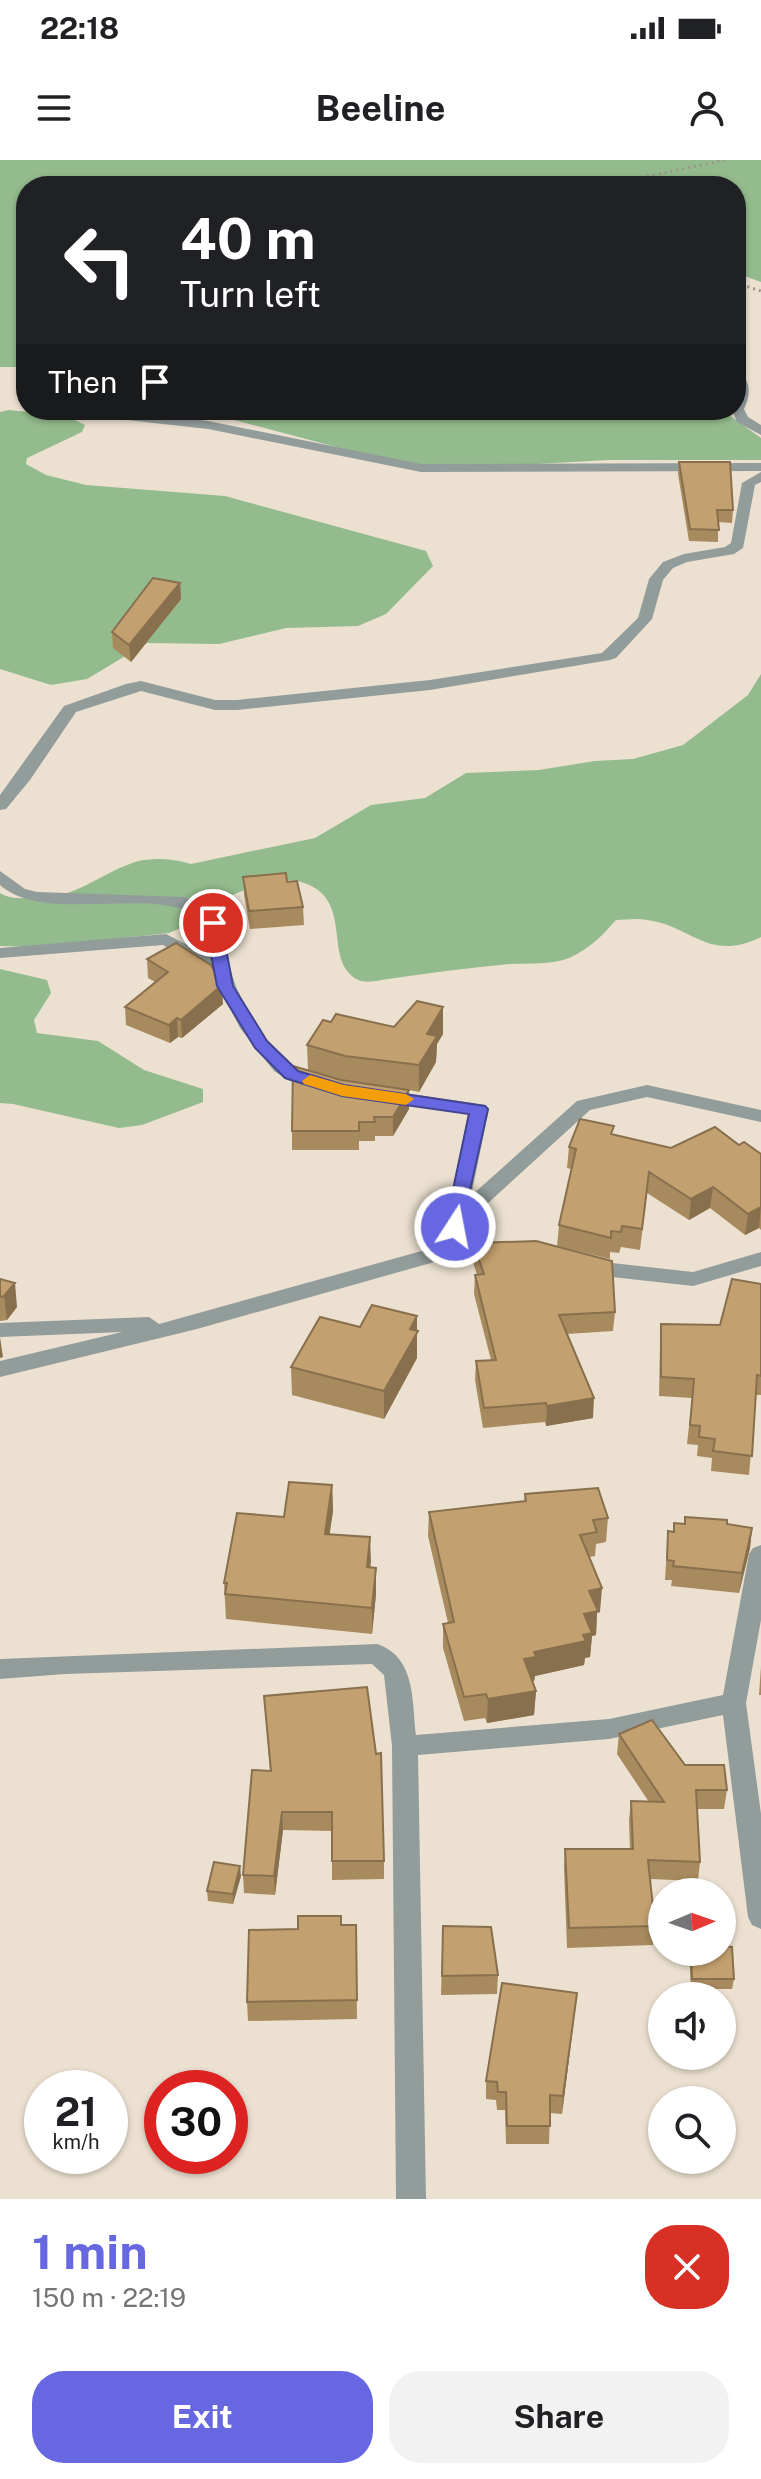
<!DOCTYPE html>
<meta charset="utf-8">
<style>
:root{--surface:#fff;--page:#f2f2f2;--text:#202124;--muted:#757577;--accent:#6768e1}
body{margin:0;font-family:"Public Sans",sans-serif;background:var(--page);color:var(--text);height:100vh;display:flex;flex-direction:column;font-size:30px;white-space:nowrap}
*{box-sizing:border-box;margin:0}
p{font-size:26px;color:var(--muted)}
.icon{flex:none;width:44px;height:44px;fill:none;stroke:currentColor;stroke-width:2;stroke-linecap:round;stroke-linejoin:round}
.map{position:relative;height:2039px;overflow:hidden}
.panel{display:flex;flex-direction:column;background:var(--surface);flex:1}
.panel>*{flex:none}
.hud{position:absolute;left:16px;top:16px;width:730px;height:244px;border-radius:32px;box-shadow:0 2px 6px #0004;background:#202124;color:#fff;overflow:hidden}
.needle{width:52px;rotate:88deg}
.fabs{position:absolute;left:648px;top:1718px;display:grid;gap:16px}
.fabs a{display:grid;place-items:center;width:88px;height:88px;border-radius:50%;background:var(--surface);box-shadow:0 2px 6px #0004;font-size:40px}
.speed{position:absolute;left:24px;top:1910px;display:flex;gap:16px;font-size:40px;font-weight:700;text-align:center}
.speed>*{display:grid;place-content:center;width:104px;height:104px;border-radius:50%;background:var(--surface);box-shadow:0 2px 6px #0004;line-height:1}
.speed small{font-size:20px;font-weight:400}
.speed .limit{border:12px solid #d22;background:#fff;color:#111}
.pin{position:absolute;display:grid;place-items:center;width:68px;height:68px;color:#fff;margin:-34px;border:4px solid #fff;border-radius:50%;box-shadow:0 2px 8px #0007}
.me{position:absolute;width:88px;margin:-44px;rotate:11deg;stroke-linejoin:round;filter:drop-shadow(0 0 6px #0008)}
.turn{display:flex;align-items:center;gap:28px;height:168px;padding:0 32px;font-size:36px}
.turn .icon{width:104px;height:104px;stroke-width:2.5}
.turn b{display:block;font-size:56px;line-height:68px}
.then{display:flex;align-items:center;height:76px;padding:0 32px;background:#0003;gap:16px;font-size:30px}
.round{display:grid;place-items:center;flex:none;width:84px;height:84px;border-radius:32px;background:var(--page)}
.overview{display:flex;align-items:center;justify-content:space-between;height:136px;padding:0 32px}
h1{font-size:48px;font-weight:700;line-height:60px;color:var(--accent)}
.action{display:flex;gap:16px;margin-top:auto;padding:16px 32px}
.action a{flex:1;height:92px;border-radius:32px;background:var(--accent);color:#fff;font-size:32px;font-weight:700;line-height:92px;text-align:center}
.action a+a{background:var(--page);color:var(--text)}
.status{display:flex;justify-content:space-between;align-items:center;height:56px;padding:0 40px;background:var(--surface);direction:ltr}
.status svg{height:22px;fill:currentColor}
header{display:flex;justify-content:space-between;align-items:center;height:104px;padding:0 32px;background:var(--surface);font-size:36px;font-weight:700}
.map>svg:first-child{display:block}
</style>
<div class="status"><b>22:18</b><svg viewBox="0 0 49 12"><path d="M0 12V9h3v3zM5 12V6h3v6zM10 12V3h3v9zM15 12V0h3v12zM26 1h20v11H26zM47 4h2v5h-2z"/></svg></div>
<header><svg class="icon" aria-label="menu" viewBox="0 0 24 24"><path d="M4 6h16M4 12h16M4 18h16"/></svg>Beeline<svg class="icon" aria-label="person" viewBox="0 0 24 24"><circle cx="12" cy="8" r="4"/><path d="M4 21q1-7 8-7t8 7"/></svg></header>
<div class="map">
<svg width="761" height="2039" viewBox="0 0 761 2039">
<rect width="100%" height="100%" fill="#ece1d1"/>
<!-- forest -->
<g fill="#94bb8d">
<polygon points="0,0 761,0 761,122 736,113 736,26 26,26 26,207 0,207"/>
<polygon points="9,250 67,256 85,265 82,272 27,298 26,304 46,315 86,325 225,336 426,391 433,406 386,454 358,466 286,468 219,484 147,483 87,519 51,525 0,509 0,252"/>
<polygon points="233,250 722,250 761,278 761,300 609,300 440,309 344,289 234,260 230,254"/>
<path d="M 761,514 L 761,777 C 708,803 691,765 647,760 C 637,758 626,760 616,760 C 602,776 589,789 569,798 C 552,805 527,803 509,804 C 468,808 428,813 388,819 C 374,821 360,826 349,813 C 327,790 351,736 301,722 C 278,715 229,735 209,746 C 192,755 192,764 169,773 L 41,787 L 0,786 L 0,733 C 10,739 18,738 30,738 C 78,739 94,716 135,702 C 154,697 173,699 191,704 L 315,678 L 371,645 L 425,638 L 466,613 L 539,610 L 595,601 L 633,599 L 683,585 L 748,535 Z"/>
<polygon points="0,809 47,820 51,833 34,860 37,873 98,881 144,910 203,929 203,942 142,965 119,968 13,944 0,943"/>
</g>
<g fill="none" stroke-linecap="round" stroke-linejoin="round">
<!-- path -->
<g stroke="#9c9589" stroke-width="3" stroke-dasharray="2 4" stroke-linecap="butt">
<polyline points="600,26 726,0"/>
<polyline points="736,123 761,131"/>
</g>
<!-- minor -->
<g fill="#929c9b" fill-rule="evenodd">
<path d="M 736,209 L 740,210 C 751,224 751,234 744,249 L 748,257 L 761,265 L 761,275 L 737,262 L 732,250 L 736,250 Z"/>
<polygon points="122,250 208,261 421,304 761,303 761,311 421,312 208,269 127,260 121,256"/>
<polygon points="761,312 761,322 755,325 743,388 734,394 687,402 673,408 663,420 652,459 616,498 610,500 430,530 237,550 215,550 141,531 76,552 30,620 6,649 0,650 0,635 64,546 126,524 141,521 215,540 237,540 430,520 602,493 638,458 649,419 663,402 684,394 725,387 731,383 742,323"/>
<path d="M 0,711 L 25,729 L 37,732 L 184,737 C 231,749 222,797 239,833 C 252,861 271,895 299,911 C 308,916 319,915 327,923 L 317,929 L 288,920 L 274,911 L 240,868 L 212,813 L 163,785 L 0,798 L 0,788 L 166,774 L 209,796 L 201,762 C 167,721 47,767 0,725 Z"/>
<polygon points="647,925 761,950 761,962 647,937 590,950 466,1063 458,1085 506,1086 509,1091 506,1096 445,1099 197,1169 0,1217 0,1201 122,1172 0,1177 0,1163 149,1157 159,1164 436,1087 445,1067 468,954 384,942 374,936 377,932 384,930 486,945 489,949 471,1036 577,941"/>
<polygon points="761,1092 761,1106 693,1126 612,1117 582,1109 579,1104 589,1097 612,1103 693,1112"/>
<path d="M 761,1385 L 761,1460 L 746,1543 L 761,1654 L 761,1769 L 752,1765 L 748,1757 L 723,1555 L 609,1579 L 418,1595 L 426,2039 L 396,2039 L 392,1586 L 384,1515 L 372,1504 L 65,1514 L 0,1519 L 0,1499 L 377,1484 C 416,1497 412,1541 416,1575 L 609,1559 L 723,1535 L 749,1394 L 753,1388 Z"/>
</g>
</g>
<!-- wall -->
<g fill="#a88a5f">
<polygon points="40,250 105,250 105,251 97,254 40,252"/>
<polygon points="679,302 733,350 732,363 718,362 718,382 689,381 678,314"/>
<polygon points="180,423 181,439 131,502 113,488 112,472"/>
<polygon points="243,717 287,722 303,747 304,765 250,769 244,735"/>
<polygon points="147,799 223,844 182,878 178,877 170,883 126,865 125,847 155,822 148,818"/>
<polygon points="443,847 443,874 437,884 436,902 419,932 409,930 409,949 393,976 375,976 375,981 359,981 359,990 292,990 292,971 308,910 307,885 331,862 394,867"/>
<polygon points="614,975 671,988 739,985 761,994 761,1070 759,1068 745,1075 710,1048 689,1060 647,1033 640,1090 621,1087 619,1093 610,1092 610,1099 557,1086 559,1065 571,1009 567,1008 569,987"/>
<polygon points="473,1083 615,1152 613,1171 567,1174 593,1258 546,1266 545,1262 483,1268 475,1220 476,1201 491,1200 474,1134 475,1115 477,1115 473,1102"/>
<polygon points="0,1119 17,1147 7,1160 0,1161"/>
<polygon points="761,1124 761,1235 756,1235 749,1315 711,1311 712,1298 697,1296 698,1285 687,1284 692,1238 659,1236 660,1183 661,1164 720,1165"/>
<polygon points="417,1156 417,1198 384,1259 292,1235 291,1207 360,1167"/>
<polygon points="332,1325 333,1351 329,1374 370,1377 370,1408 376,1408 376,1434 372,1474 226,1459 224,1423 284,1357"/>
<polygon points="525,1334 608,1358 606,1382 596,1384 595,1396 589,1397 600,1452 597,1453 596,1475 592,1476 590,1497 585,1498 584,1505 535,1516 534,1521 532,1521 536,1531 534,1555 487,1563 485,1558 464,1561 443,1488 443,1464 448,1463 428,1376 429,1352 524,1341"/>
<polygon points="685,1357 752,1368 750,1388 739,1433 671,1426 672,1420 665,1420 668,1371 673,1372 674,1363 684,1364"/>
<polygon points="761,1506 761,1535 759,1535"/>
<polygon points="264,1536 384,1701 384,1719 332,1720 332,1671 283,1670 275,1735 244,1733 243,1715 270,1611"/>
<polygon points="619,1574 685,1605 727,1630 724,1649 697,1649 700,1702 698,1721 650,1719 655,1766 653,1785 567,1788 564,1708 565,1689 630,1689 629,1660 631,1641 649,1642 617,1594"/>
<polygon points="241,1716 233,1744 208,1741 207,1731"/>
<polygon points="341,1765 356,1765 357,1859 248,1861 247,1842 298,1769"/>
<polygon points="443,1766 498,1815 497,1834 441,1835"/>
<polygon points="689,1792 722,1792 734,1819 732,1829 691,1829"/>
<polygon points="575,1851 562,1954 550,1953 549,1984 506,1984 505,1950 497,1950 496,1940 486,1939 486,1921"/>
</g>
<!-- shaded-wall -->
<g fill="#88704e">
<polygon points="96,250 105,250 105,251 97,254"/>
<polygon points="180,423 181,439 131,502 129,485"/>
<polygon points="222,825 223,844 182,878 181,860"/>
<polygon points="443,847 443,874 437,884 436,902 419,932 419,905 427,874"/>
<polygon points="177,858 178,877 170,883 169,865"/>
<polygon points="409,930 409,949 393,976 393,957"/>
<polygon points="713,1027 710,1048 689,1060 691,1039"/>
<polygon points="761,1047 759,1068 745,1075 748,1054"/>
<polygon points="15,1123 17,1147 7,1160 4,1136"/>
<polygon points="417,1156 417,1198 384,1259 384,1231 410,1169"/>
<polygon points="0,1177 3,1197 0,1198"/>
<polygon points="594,1238 593,1258 546,1266 547,1246"/>
<polygon points="332,1325 333,1351 326,1399 325,1374"/>
<polygon points="752,1368 750,1388 739,1433 742,1413"/>
<polygon points="370,1377 371,1402 367,1433 367,1407"/>
<polygon points="376,1408 376,1434 372,1474 372,1448"/>
<polygon points="602,1428 600,1452 597,1453 596,1475 592,1476 590,1497 585,1498 584,1505 535,1516 534,1521 523,1523 524,1499 584,1454 589,1431"/>
<polygon points="536,1531 534,1555 487,1563 488,1539"/>
<polygon points="282,1652 283,1670 275,1735 274,1716"/>
<polygon points="240,1706 241,1716 233,1744 233,1734"/>
<polygon points="577,1833 575,1851 562,1954 563,1936"/>
</g>
<!-- building -->
<g fill="#c3a06f" stroke="#88704e" stroke-width="2">
<polygon points="679,302 730,302 733,350 717,350 719,370 690,369"/>
<polygon points="153,418 180,423 129,485 112,472"/>
<polygon points="286,713 287,722 297,721 303,747 249,751 243,717"/>
<polygon points="176,783 211,805 222,825 181,860 177,858 169,865 125,847 168,812 147,799"/>
<polygon points="417,841 443,847 427,874 437,876 419,905 345,896 307,885 323,860 331,862 336,854 394,867"/>
<polygon points="293,906 341,920 409,930 393,957 374,957 375,962 359,962 359,971 292,971"/>
<polygon points="580,959 614,966 611,974 671,988 715,967 739,985 744,982 761,994 761,1047 748,1054 713,1027 691,1039 649,1012 642,1069 622,1066 621,1072 611,1071 611,1078 559,1065 576,989 569,987"/>
<polygon points="536,1081 612,1101 615,1152 559,1155 594,1238 547,1246 546,1243 484,1248 476,1201 496,1200 475,1115 484,1114 473,1083"/>
<polygon points="0,1119 15,1123 4,1136 0,1137"/>
<polygon points="732,1119 761,1124 761,1216 757,1215 752,1296 713,1291 715,1279 699,1277 700,1266 690,1265 694,1219 661,1217 661,1164 720,1165"/>
<polygon points="372,1145 417,1156 410,1169 418,1171 384,1231 291,1207 320,1157 360,1167"/>
<polygon points="289,1322 332,1325 325,1374 370,1377 367,1407 376,1408 372,1448 225,1434 227,1423 224,1423 237,1353 284,1357"/>
<polygon points="598,1328 608,1358 593,1360 597,1372 580,1375 602,1428 589,1431 598,1451 584,1454 592,1473 583,1475 586,1481 534,1492 536,1497 524,1499 536,1531 488,1539 486,1534 464,1537 443,1464 454,1462 429,1352 526,1341 525,1334"/>
<polygon points="685,1357 727,1360 727,1364 752,1368 742,1413 673,1406 674,1401 667,1400 668,1371 674,1372 674,1363 685,1364"/>
<polygon points="367,1527 376,1594 381,1593 384,1701 332,1701 332,1652 282,1652 274,1716 243,1715 252,1610 271,1611 264,1536"/>
<polygon points="652,1560 685,1605 724,1605 727,1630 696,1630 700,1702 648,1700 655,1766 569,1768 565,1689 633,1689 631,1641 664,1642 619,1574"/>
<polygon points="214,1702 240,1706 233,1734 207,1731"/>
<polygon points="298,1756 341,1756 341,1765 356,1765 357,1840 247,1842 249,1770 298,1769"/>
<polygon points="443,1766 491,1767 498,1815 442,1816"/>
<polygon points="722,1786 732,1787 734,1819 692,1819 691,1792 722,1792"/>
<polygon points="502,1823 577,1833 563,1936 550,1935 550,1966 507,1966 506,1932 498,1932 497,1922 486,1921"/>
</g>
<!-- route -->
<polygon fill="#6768e1" stroke="#434492" stroke-width="2" points="213,758 221,763 233,826 267,881 298,911 344,925 485,946 488,949 461,1071 448,1071 445,1067 469,954 342,936 285,918 255,888 217,826 205,763"/>
<!-- slow -->
<polygon fill="#f59e0b" points="310,915 344,925 406,934 414,939 406,945 342,936 304,924 302,921"/>
</svg>
<div class="fabs">
<a><svg class="needle" viewBox="-14 -14 28 28"><path d="M0-13l5 13h-10z" fill="#e53935"/><path d="M0 13l5-13h-10z" fill="#757577"/></svg></a>
<a><svg class="icon" aria-label="sound" viewBox="0 0 24 24"><path d="M4 9h4l5-4v14l-5-4H4zM17 9q2 3 0 6"/></svg></a>
<a><svg class="icon" aria-label="search" viewBox="0 0 24 24"><circle cx="10" cy="10" r="6"/><path d="M15 15l6 6"/></svg></a>
</div>
<div class="speed"><div>21<small>km/h</small></div><div class="limit">30</div></div>
<div class="pin" style="left:213px;top:763px;background:#d93025"><svg class="icon" aria-label="arrive" viewBox="0 0 24 24"><path d="M6 21V4h12l-3 4 3 4H6"/></svg></div>
<svg class="me" style="left:455px;top:1067px" viewBox="-20 -20 40 40"><circle r="17" fill="#6768e1" stroke="#fff" stroke-width="3"/><path d="M0-11L8 9 0 5-8 9z" fill="#fff"/></svg>
<div class="hud">
<div class="turn"><svg class="icon" aria-label="left" viewBox="0 0 24 24"><path d="M17 20v-9H6M10 6l-5 5 5 5"/></svg><div><b>40 m</b>Turn left</div></div>
<div class="then">Then<svg class="icon" aria-label="arrive" viewBox="0 0 24 24"><path d="M6 21V4h12l-3 4 3 4H6"/></svg></div>
</div>
</div>
<section class="panel">
<div class="overview"><div><h1>1 min</h1><p>150 m · 22:19</p></div><a class="round" style="background:#d93025;color:#fff"><svg class="icon" aria-label="close" viewBox="0 0 24 24"><path d="M6 6l12 12M18 6L6 18"/></svg></a></div>
<div class="action"><a>Exit</a><a>Share</a></div>
</section>
